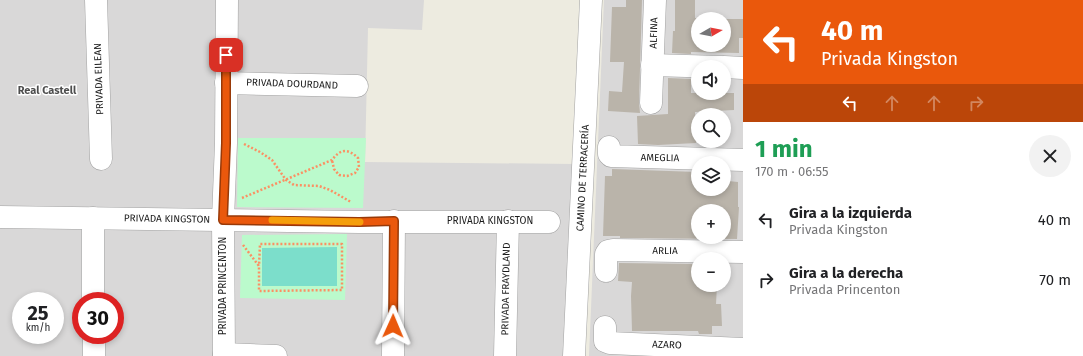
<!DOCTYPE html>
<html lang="es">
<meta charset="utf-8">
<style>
:root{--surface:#fff;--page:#f2f2f2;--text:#202124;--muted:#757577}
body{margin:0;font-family:"Fira Sans",sans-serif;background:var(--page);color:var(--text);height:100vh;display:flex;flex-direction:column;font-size:15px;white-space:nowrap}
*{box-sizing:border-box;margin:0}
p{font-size:13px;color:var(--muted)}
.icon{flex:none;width:22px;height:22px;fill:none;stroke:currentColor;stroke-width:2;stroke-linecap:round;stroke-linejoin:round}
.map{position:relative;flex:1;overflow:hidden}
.details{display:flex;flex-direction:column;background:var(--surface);width:340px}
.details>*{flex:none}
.guide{background:#ea580c;color:#fff;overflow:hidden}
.needle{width:26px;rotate:81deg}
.buttons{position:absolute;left:691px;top:12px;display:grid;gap:8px}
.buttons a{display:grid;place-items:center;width:40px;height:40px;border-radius:50%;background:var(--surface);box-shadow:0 2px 6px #0003;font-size:20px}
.speed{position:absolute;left:12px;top:292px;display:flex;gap:8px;font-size:20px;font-weight:700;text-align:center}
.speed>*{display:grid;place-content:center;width:52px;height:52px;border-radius:50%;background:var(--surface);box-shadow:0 2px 6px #0003;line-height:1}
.speed small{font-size:10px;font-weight:400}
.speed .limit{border:6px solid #d22;background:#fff;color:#111}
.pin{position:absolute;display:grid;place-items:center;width:34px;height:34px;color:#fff;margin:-17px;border-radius:8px;box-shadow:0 2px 6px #0006}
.me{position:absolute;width:44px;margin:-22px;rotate:1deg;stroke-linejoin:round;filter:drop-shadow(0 0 3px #0008)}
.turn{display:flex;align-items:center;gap:14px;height:84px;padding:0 12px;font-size:18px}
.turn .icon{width:52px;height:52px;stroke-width:2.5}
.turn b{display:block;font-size:28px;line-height:34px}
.lanes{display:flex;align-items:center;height:38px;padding:0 12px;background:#0003;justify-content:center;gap:20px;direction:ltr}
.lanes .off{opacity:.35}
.round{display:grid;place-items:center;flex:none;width:42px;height:42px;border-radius:21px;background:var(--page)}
.head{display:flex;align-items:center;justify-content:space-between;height:68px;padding:0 12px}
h1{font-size:24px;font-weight:700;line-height:30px;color:#1e9e55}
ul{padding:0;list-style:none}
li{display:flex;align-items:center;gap:12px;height:60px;padding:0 12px}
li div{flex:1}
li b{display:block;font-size:15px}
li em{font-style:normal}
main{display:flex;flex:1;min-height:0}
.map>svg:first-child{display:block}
</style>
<main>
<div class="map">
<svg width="743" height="356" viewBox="0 0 743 356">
<rect width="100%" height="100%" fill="#edebe0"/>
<!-- residential -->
<g fill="#d9d8d8" fill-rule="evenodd">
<path d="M 0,0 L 424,0 L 422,30 L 368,28 L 365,162 L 574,164 L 566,356 L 0,356 ZM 21,301 L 55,301 L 55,335 L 21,335 ZM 81,301 L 115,301 L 115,335 L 81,335 Z"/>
<path d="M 604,0 L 743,0 L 743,356 L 589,356 ZM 698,19 L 724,19 L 724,45 L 698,45 ZM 698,67 L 724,67 L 724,93 L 698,93 ZM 698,115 L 724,115 L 724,141 L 698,141 ZM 698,163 L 724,163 L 724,189 L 698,189 ZM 698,211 L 724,211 L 724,237 L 698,237 ZM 698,259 L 724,259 L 724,285 L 698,285 Z"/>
</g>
<!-- park -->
<g fill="#bbfacc">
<polygon points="238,138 366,138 363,208 237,207"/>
<polygon points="347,234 345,300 240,298 242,235"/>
</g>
<!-- pitch -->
<polygon fill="#7cdecb" points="337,247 337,286 262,286 262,248"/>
<!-- building -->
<g fill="#bab4aa" fill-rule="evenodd">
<polygon points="626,0 642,0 639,103 640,113 608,111 609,91 622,92 624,62 610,62 612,7 626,7"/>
<polygon points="675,0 695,0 695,18 719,19 698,19 698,45 724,45 724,19 743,19 743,38 739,38 739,53 691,52 691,54 672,53 673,31 675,31"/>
<polygon points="668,78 691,79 691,93 734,93 734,110 695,112 696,143 658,145 638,144 637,116 668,114"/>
<path d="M 612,169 L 697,172 L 698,189 L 724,189 L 724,180 L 728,180 L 728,181 L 738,182 L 738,207 L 739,207 L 737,239 L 620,238 L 620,236 L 603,236 L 605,176 L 612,176 ZM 698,211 L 724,211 L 724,237 L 698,237 Z"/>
<polygon points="619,263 698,264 698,285 717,285 716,304 721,304 722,326 712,326 712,334 699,334 698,331 632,331 631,296 632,282 618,281"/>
</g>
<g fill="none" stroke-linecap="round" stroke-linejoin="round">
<!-- minor casing -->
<g stroke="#a2a2a2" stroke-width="23">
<g id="minor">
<polyline points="96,0 101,159"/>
<polyline points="652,65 721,67"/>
<polyline points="724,67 743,68"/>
<polyline points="226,83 357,86"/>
<polyline points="651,103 655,0"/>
<polyline points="609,147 609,154 611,156 743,160"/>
<polyline points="0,217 359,222 549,222"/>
<polyline points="93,218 93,301"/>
<polyline points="606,271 606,254 608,251 613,250 743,252"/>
<polyline points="605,327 605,341 610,343 743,349"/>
<polyline points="94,335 94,356"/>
<polyline points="224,354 276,356"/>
<polyline points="224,356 223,219 226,143 227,0"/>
<polyline points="393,356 394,221"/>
<polyline points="505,356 508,221"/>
<polyline points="574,356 591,0"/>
</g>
</g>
<!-- path -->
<g stroke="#fb9063" stroke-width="2.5" stroke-dasharray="2 2" stroke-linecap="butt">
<polyline points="244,144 260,152 272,160 286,180 294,185 319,186 330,190 351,202"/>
<path d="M 242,198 L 332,160 C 340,149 348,148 358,158 L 359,167 L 355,173 L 347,176 L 339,175 L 334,169 L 332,160"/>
<polyline points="243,245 259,266 259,291 342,290 342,244 260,244 259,266"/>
</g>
<!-- minor -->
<use href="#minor" stroke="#fff" stroke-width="22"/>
</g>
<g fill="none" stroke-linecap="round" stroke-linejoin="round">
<!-- route casing -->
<g stroke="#983908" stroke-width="10">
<polyline id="route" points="226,55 226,143 223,220 359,222 394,221 393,326"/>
</g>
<!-- route -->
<use href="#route" stroke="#ea580c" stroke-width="7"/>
<!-- slow -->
<polyline stroke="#f59e0b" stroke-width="7" points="272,220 360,222"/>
</g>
<g text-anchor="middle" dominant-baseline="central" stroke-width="3" stroke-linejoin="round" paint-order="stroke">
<!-- street labels -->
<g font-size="10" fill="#1b1b1b" stroke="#fff">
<text transform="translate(654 33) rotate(-88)">ALFINA</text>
<text transform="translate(99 79) rotate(-92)">PRIVADA EILEAN</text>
<text transform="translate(292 84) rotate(2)">PRIVADA DOURDAND</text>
<text transform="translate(660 158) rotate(1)">AMEGLIA</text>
<text transform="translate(583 178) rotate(-87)">CAMINO DE TERRACERÍA</text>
<text transform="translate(167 219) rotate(1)">PRIVADA KINGSTON</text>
<text x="490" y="221">PRIVADA KINGSTON</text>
<text transform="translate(665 251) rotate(1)">ARLIA</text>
<text transform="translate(223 286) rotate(-90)">PRIVADA PRINCENTON</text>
<text transform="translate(506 289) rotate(-89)">PRIVADA FRAYDLAND</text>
<text transform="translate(667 345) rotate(2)">AZARO</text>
</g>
<!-- neighbourhood labels -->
<g font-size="11" font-weight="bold" fill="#4e4e4e" stroke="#fff">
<text x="47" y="90">Real Castell</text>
</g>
</g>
</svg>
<div class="buttons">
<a><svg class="needle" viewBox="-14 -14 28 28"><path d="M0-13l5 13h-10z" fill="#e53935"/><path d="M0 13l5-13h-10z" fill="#757577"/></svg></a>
<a><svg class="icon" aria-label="sound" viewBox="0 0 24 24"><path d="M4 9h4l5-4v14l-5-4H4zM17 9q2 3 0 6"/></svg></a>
<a><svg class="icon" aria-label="search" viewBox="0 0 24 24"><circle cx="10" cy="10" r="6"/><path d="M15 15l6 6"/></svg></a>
<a><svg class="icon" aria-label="layers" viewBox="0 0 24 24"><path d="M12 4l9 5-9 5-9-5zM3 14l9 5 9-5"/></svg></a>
<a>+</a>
<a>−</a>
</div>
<div class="speed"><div>25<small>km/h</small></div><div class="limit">30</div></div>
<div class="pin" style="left:226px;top:55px;background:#d93025"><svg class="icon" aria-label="arrive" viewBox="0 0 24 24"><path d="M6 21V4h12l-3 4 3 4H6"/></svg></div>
<svg class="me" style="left:393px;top:326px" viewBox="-20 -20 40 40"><path d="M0-17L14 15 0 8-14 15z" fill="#ea580c" stroke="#fff" stroke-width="4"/></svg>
</div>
<section class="details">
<div class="guide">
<div class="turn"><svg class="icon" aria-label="left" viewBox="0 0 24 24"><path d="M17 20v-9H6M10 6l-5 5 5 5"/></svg><div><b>40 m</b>Privada Kingston</div></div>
<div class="lanes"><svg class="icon" aria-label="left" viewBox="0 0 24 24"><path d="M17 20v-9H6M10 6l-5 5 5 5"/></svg><svg class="icon off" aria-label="ahead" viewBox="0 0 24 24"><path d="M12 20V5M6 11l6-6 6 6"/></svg><svg class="icon off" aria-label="ahead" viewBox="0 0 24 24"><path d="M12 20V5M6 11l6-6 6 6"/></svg><svg class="icon off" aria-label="right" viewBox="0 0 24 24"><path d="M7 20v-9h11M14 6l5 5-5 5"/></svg></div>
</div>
<div class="head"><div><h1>1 min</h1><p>170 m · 06:55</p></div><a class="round"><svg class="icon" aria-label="close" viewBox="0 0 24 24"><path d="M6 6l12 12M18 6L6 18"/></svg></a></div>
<ul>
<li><svg class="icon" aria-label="left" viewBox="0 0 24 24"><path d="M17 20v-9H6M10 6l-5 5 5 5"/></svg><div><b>Gira a la izquierda</b><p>Privada Kingston</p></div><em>40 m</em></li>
<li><svg class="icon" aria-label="right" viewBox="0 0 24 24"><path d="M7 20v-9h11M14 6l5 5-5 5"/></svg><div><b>Gira a la derecha</b><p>Privada Princenton</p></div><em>70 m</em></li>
</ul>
</section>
</main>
